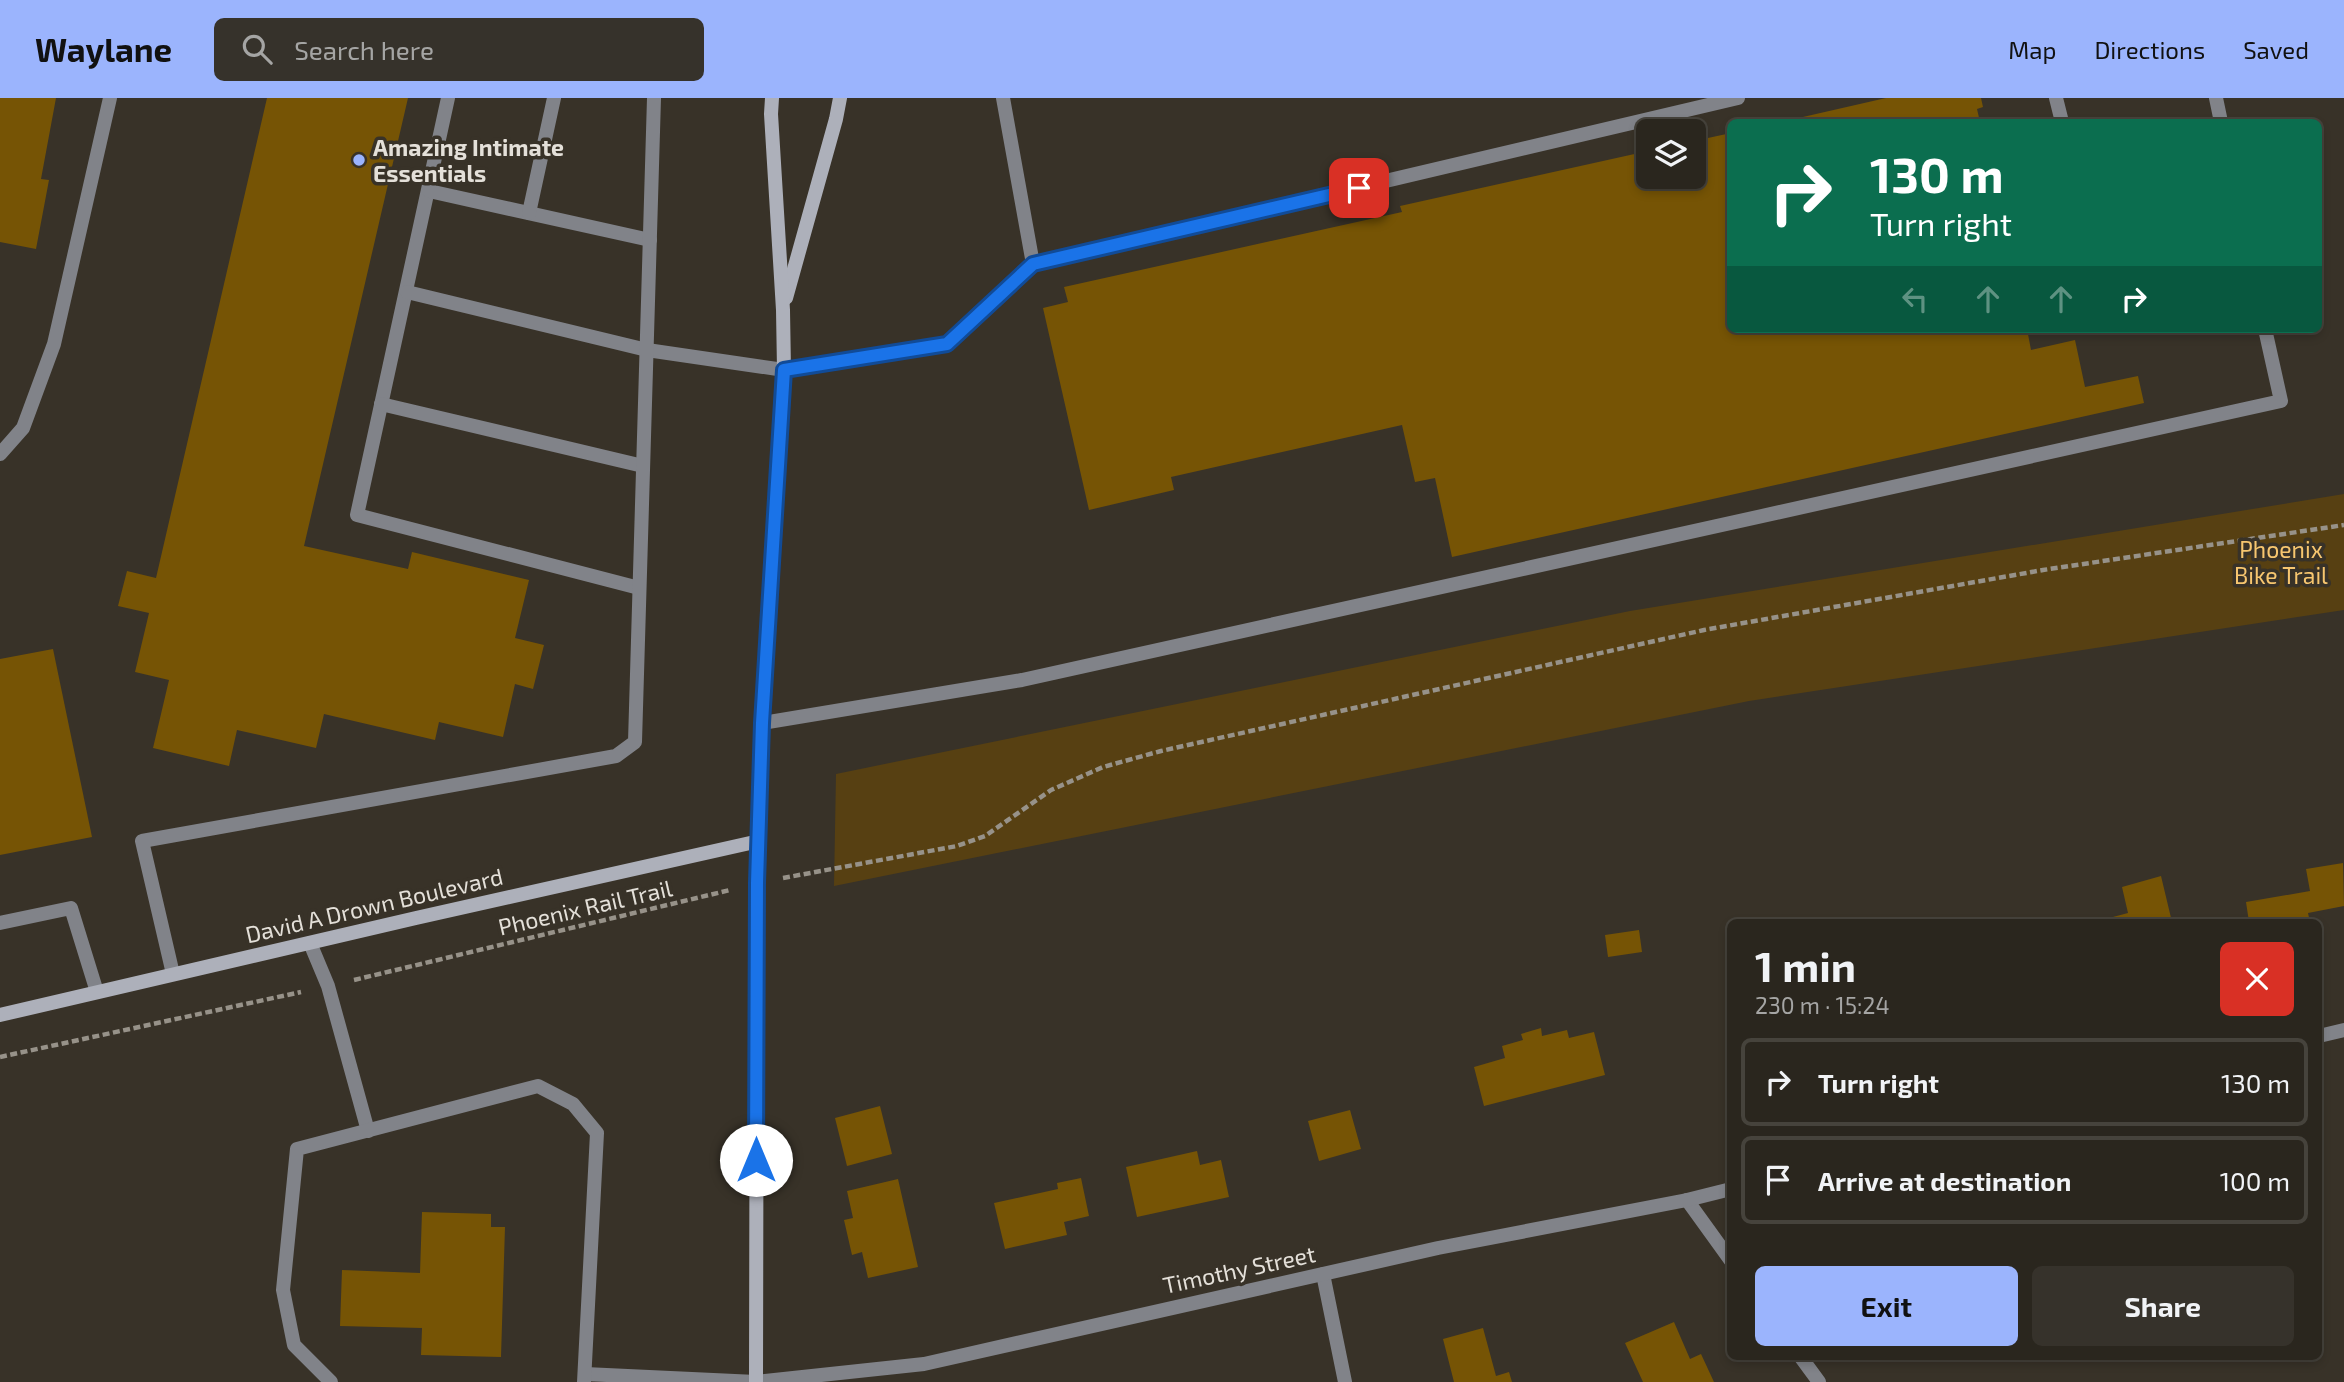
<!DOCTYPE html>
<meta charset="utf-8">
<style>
:root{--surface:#2a261e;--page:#36322b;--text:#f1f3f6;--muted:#a5a5a4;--line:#46433c;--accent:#9bb4fd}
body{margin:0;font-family:"Exo 2",sans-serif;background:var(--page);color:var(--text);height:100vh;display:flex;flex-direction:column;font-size:26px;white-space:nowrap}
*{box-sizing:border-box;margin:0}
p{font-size:23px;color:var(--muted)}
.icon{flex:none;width:38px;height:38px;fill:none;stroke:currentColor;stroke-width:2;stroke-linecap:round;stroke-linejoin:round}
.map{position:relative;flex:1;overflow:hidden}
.sheet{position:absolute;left:1727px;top:821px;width:595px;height:441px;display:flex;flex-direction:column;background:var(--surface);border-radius:10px;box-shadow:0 4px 10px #0003,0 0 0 2px var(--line)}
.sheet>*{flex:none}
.guide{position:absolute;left:1727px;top:21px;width:595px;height:214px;border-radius:10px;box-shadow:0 4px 10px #0003,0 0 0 2px var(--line);background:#0b6e4f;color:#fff;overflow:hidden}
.fabs{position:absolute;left:1636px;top:21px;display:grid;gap:14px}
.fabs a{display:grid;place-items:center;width:70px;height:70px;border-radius:10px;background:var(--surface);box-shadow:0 4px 10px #0003,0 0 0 2px var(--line);font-size:35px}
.pin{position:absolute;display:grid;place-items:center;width:60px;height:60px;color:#fff;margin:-30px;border-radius:14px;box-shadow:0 4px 10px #0006}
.me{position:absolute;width:77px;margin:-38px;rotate:0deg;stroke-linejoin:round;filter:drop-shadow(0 0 5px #0008)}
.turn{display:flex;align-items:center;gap:24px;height:147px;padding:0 28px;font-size:32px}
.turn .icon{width:91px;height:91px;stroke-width:2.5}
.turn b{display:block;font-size:49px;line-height:60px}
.lanes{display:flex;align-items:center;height:66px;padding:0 28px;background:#0003;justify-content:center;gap:35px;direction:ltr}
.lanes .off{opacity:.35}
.round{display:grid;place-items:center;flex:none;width:74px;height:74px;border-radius:10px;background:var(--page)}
.head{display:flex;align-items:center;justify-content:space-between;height:119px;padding:0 28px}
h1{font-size:42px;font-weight:700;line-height:52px}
.button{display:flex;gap:14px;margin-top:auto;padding:14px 28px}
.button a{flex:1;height:80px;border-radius:10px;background:var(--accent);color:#111;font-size:28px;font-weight:700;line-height:80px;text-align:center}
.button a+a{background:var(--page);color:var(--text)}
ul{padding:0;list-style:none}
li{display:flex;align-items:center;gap:21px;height:88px;margin:0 14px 10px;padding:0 14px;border:4px solid var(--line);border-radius:10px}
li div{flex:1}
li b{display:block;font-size:26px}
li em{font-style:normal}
header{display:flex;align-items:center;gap:42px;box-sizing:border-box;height:98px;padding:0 35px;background:var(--accent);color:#111}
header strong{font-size:33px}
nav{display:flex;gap:38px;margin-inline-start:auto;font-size:24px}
.search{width:490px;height:63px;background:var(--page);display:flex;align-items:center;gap:18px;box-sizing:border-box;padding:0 24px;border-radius:10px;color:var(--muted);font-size:26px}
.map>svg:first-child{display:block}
</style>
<header>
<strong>Waylane</strong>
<div class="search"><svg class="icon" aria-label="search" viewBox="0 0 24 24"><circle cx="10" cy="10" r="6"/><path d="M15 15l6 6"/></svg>Search here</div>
<nav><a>Map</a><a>Directions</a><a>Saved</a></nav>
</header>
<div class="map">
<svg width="2344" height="1284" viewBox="0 0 2344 1284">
<rect width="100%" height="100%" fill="#383228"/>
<!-- green -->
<polygon fill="#574012" points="2344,396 2344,512 1749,603 834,788 836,676 1630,513"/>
<!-- building -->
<g fill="#765405">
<polygon points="0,0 56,0 41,81 49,82 36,151 0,144"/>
<polygon points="267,0 408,0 304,448 408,471 412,454 529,482 515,540 544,547 533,591 515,586 503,639 439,624 435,642 324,616 316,650 237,632 229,668 153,650 169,582 135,574 149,515 118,508 127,473 156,480"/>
<polygon points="1886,0 1981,0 1983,9 1977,11 1980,24 1781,24"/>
<polygon points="1731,35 1731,231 2027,231 2031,252 2075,242 2085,289 2138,278 2144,305 1452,459 1435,380 1415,384 1402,327 1171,379 1174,392 1089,412 1043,210 1068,204 1064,189 1402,114 1400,108 1648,53 1648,79 1694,79 1694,43"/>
<polygon points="53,551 92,739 0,757 0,561"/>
<polygon points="2343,765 2344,808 2308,815 2310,824 2249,824 2246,804 2310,793 2306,771"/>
<polygon points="2161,778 2172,824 2094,824 2128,815 2122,789"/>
<polygon points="1639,832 1642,854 1608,859 1605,837"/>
<polygon points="1541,930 1542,938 1567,932 1569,940 1594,934 1605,977 1484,1008 1474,969 1505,960 1502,948 1523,942 1521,936"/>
<polygon points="880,1008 892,1056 847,1068 835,1020"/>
<polygon points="1350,1012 1361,1051 1319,1063 1308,1023"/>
<polygon points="1197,1053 1200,1067 1221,1062 1229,1099 1137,1119 1126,1069"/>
<polygon points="1081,1080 1089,1118 1064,1124 1067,1137 1005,1151 994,1105 1058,1091 1057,1085"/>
<polygon points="898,1081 918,1169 868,1180 862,1154 852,1157 844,1122 853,1120 847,1093"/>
<polygon points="422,1114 491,1116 491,1129 505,1129 501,1259 421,1257 422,1230 340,1228 342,1172 420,1175"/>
<polygon points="1674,1224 1690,1261 1701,1256 1714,1284 1643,1284 1625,1245"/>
<polygon points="1483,1230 1496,1278 1509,1274 1512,1284 1454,1284 1443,1241"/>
</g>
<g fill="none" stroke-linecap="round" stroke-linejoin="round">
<!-- path -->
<g stroke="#979289" stroke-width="4.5" stroke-dasharray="7 3.5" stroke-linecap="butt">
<polyline points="783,780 957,748 985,738 1051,692 1103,669 1161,653 1704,532 2043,472 2344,427"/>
<polyline points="354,882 730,792"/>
<polyline points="0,959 301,894"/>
</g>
<!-- lane -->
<g stroke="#818389" stroke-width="14">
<polyline points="448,0 357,417 639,490"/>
<polyline points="1003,0 1033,166"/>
<polyline points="2056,0 2062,24"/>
<polyline points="2216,0 2221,24"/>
<polyline points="429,93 650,142"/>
<polyline points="529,115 554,0"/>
<polyline points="407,194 647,252 784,272 947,245 1033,166 1738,0"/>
<polyline points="381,306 643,368"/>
<polyline points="0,356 23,330 54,246 110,0"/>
<polyline points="762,625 1022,582 2281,303 2265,231"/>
<polyline points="0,825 71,810 97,894"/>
<polyline points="310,845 328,888 368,1033"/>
<polyline points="173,876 142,743 616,658 635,644 654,0"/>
<polyline points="585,1276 756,1284"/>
<polyline points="331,1284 294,1247 283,1192 297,1051 538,988 573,1006 597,1035 584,1284"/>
</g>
<!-- street -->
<g stroke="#818389" stroke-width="14">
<polyline points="2319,938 2344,932"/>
<polyline points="1687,1102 1731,1163"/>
<polyline points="1323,1176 1345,1284"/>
<polyline points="1800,1258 1819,1284"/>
<polyline points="756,1284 924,1266 1438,1150 1687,1102 1731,1091"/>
</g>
<!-- secondary -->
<g stroke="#adb0ba" stroke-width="14">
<polyline points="786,200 836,21 840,0"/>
<polyline points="0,917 416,820 759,743"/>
<polyline points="756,1284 757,785 762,625 784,272 783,212 771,16 772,0"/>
</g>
</g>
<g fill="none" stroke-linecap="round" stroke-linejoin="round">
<!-- route casing -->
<g stroke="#114b97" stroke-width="18">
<polyline id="route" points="756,1062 757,785 762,625 784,272 947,246 1033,166 1359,90"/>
</g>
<!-- route -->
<use href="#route" stroke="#1a73e8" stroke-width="12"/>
</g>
<!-- markers -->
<circle fill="#9bb4fd" stroke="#383228" stroke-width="2.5" cx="359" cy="62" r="7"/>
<g text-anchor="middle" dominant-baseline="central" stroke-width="7" stroke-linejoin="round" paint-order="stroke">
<!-- poi labels -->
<g font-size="23" font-weight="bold" fill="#e4e0d9" stroke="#383228" text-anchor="start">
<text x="373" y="49">Amazing Intimate<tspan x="373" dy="26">Essentials</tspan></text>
</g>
<!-- park labels -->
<g font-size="23" fill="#f7c66f" stroke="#383228">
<text x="2281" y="451">Phoenix<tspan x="2281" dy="26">Bike Trail</tspan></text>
</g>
<!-- street labels -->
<g font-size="23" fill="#e4e0d9" stroke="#383228">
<text transform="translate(374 807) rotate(-13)">David A Drown Boulevard</text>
<text transform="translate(585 809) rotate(-13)">Phoenix Rail Trail</text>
<text transform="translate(1239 1171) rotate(-12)">Timothy Street</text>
</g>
</g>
</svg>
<div class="fabs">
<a><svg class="icon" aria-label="layers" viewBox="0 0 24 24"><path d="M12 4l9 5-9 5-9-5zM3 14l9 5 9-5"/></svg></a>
</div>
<div class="pin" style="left:1359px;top:90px;background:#d93025"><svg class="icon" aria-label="arrive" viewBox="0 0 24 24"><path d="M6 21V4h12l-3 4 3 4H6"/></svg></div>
<svg class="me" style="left:756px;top:1062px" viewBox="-20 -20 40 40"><circle r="19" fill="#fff"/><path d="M0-13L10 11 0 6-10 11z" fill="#1a73e8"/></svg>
<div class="guide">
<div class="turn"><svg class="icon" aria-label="right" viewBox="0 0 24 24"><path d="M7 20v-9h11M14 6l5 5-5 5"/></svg><div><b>130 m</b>Turn right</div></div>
<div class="lanes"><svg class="icon off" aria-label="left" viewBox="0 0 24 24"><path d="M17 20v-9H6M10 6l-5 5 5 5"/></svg><svg class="icon off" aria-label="ahead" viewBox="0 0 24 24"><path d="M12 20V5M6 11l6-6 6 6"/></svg><svg class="icon off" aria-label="ahead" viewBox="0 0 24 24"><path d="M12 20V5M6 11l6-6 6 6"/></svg><svg class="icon" aria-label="right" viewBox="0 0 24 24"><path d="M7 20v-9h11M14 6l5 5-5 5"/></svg></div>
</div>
<section class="sheet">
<div class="head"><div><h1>1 min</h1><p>230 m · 15:24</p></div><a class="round" style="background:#d93025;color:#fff"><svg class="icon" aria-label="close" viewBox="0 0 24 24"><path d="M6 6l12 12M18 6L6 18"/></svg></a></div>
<ul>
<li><svg class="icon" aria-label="right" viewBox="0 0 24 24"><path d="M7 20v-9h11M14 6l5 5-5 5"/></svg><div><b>Turn right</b></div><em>130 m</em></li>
<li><svg class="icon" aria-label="arrive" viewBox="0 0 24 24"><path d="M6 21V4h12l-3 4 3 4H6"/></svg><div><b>Arrive at destination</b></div><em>100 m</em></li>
</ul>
<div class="button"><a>Exit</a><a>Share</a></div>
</section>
</div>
